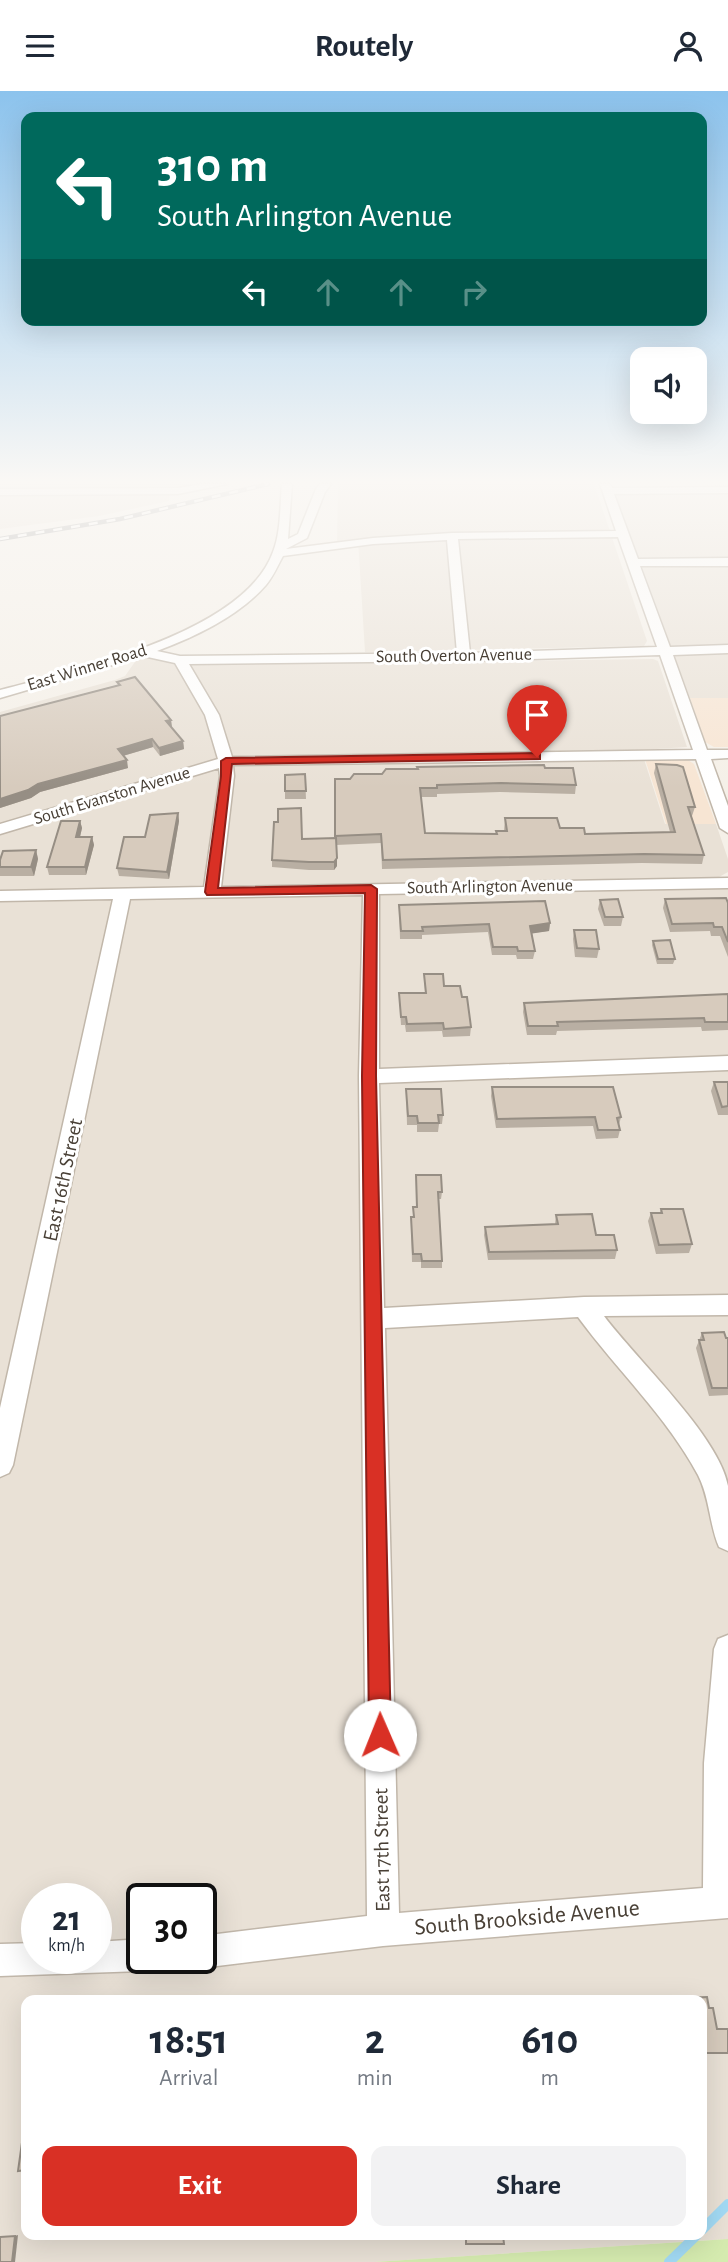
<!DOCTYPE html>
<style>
:root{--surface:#fff;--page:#f2f2f3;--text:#1f2937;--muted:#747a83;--accent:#d93025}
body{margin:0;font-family:"Alegreya Sans",sans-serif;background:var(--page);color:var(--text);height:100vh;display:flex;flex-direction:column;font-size:26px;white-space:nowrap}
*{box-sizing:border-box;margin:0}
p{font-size:23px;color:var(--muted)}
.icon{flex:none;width:38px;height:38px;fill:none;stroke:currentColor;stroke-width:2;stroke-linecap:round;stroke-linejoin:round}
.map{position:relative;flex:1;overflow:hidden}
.side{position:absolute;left:21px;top:1904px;width:686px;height:245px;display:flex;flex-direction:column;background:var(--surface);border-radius:14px;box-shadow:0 7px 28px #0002}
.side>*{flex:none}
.banner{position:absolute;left:21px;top:21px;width:686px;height:214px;border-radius:14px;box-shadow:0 7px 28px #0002;background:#00695c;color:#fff;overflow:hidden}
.controls{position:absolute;left:630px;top:256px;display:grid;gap:14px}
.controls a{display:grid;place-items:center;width:77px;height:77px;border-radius:14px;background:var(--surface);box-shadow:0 7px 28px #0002;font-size:35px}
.speed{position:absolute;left:21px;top:1792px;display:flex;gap:14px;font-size:35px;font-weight:700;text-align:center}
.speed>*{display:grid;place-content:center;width:91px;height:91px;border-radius:50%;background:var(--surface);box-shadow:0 7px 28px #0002;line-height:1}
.speed small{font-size:18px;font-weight:400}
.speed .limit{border:4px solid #111;border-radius:10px;background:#fff;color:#111}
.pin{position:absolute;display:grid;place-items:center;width:60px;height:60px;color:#fff;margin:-72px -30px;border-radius:50% 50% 50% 0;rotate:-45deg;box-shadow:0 0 7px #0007}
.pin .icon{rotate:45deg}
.me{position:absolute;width:77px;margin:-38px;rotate:359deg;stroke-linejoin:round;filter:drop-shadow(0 0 5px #0008)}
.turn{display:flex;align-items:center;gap:24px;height:147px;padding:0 21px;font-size:32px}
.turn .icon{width:91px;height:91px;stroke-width:2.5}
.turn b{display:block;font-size:49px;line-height:60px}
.lanes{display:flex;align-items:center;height:66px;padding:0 21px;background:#0003;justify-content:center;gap:35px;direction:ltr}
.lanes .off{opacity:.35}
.eta{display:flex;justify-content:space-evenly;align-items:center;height:119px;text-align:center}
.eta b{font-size:42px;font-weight:700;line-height:49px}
.button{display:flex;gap:14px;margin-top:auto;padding:14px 21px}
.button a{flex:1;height:80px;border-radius:14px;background:var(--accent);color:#fff;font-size:28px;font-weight:700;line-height:80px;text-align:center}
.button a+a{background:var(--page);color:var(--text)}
header{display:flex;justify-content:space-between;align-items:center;height:91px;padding:0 21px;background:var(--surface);font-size:32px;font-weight:700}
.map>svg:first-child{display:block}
</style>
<header><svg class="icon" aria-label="menu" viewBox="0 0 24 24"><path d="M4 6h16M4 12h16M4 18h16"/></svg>Routely<svg class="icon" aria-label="person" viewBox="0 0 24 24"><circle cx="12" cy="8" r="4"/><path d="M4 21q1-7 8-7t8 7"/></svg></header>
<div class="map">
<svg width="728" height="2171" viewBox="0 0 728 2171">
<rect width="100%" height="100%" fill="#f5f0e8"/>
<!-- residential -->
<g fill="#e9e1d6" fill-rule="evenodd">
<polygon points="0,393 210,393 189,397 0,400"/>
<polygon points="338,393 594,393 647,550 644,555 365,561 358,448 337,450"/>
<polygon points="728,401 728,607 690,607 616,405 626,402"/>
<polygon points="170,402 169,410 99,425 0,438 0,404"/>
<polygon points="147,567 192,574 653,568 658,570 687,656 641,659 665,733 716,733 728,768 728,781 719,786 0,799 0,621 115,589 125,585 137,568"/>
<path d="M 718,796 L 728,798 L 728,2148 L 374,2171 L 0,2171 L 0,811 ZM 37,1808 L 96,1808 L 96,1867 L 37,1867 ZM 142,1808 L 201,1808 L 201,1867 L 142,1867 ZM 26,1909 L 702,1909 L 702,2144 L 26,2144 Z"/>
</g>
<!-- commercial -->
<g fill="#f7e5d3">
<polygon points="690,607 728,607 728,656 714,656 705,651"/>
<polygon points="685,667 694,673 716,733 666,733 645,668"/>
</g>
<!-- green -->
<polygon fill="#d5ebaf" points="728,2148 728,2171 374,2171"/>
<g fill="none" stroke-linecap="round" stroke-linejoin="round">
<!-- stream -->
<g stroke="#a2daf4" stroke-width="10">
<polyline points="702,2139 728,2113"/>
<polyline points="669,2171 697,2144"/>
</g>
<!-- minor casing -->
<g stroke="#c1b7aa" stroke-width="3">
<g id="minor">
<polygon points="202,393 227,393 178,403 0,404 0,398 178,397"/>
<path d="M 282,393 L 292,393 L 288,448 L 298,443 L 316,398 L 320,393 L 331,393 L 325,401 L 307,447 L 286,458 L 373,447 L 452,442 L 616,440 L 600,393 L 610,393 L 612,397 L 728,396 L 728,402 L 614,403 L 638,468 L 728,467 L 728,475 L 640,475 L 670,556 L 728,554 L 728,562 L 673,564 L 707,659 L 728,659 L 728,667 L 711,668 L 728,715 L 728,742 L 720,737 L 696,668 L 233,674 L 234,685 L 221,796 L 728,787 L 728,797 L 379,803 L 379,978 L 728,965 L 728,979 L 379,992 L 384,1217 L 584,1206 L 728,1204 L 728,1224 L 604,1225 C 636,1268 719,1345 728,1395 C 728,1415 728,1439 728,1460 L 719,1456 C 709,1433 710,1407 698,1384 C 667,1326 617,1279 578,1226 L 385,1237 L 399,1822 L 703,1797 L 704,1672 L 714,1558 L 718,1548 L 728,1544 L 728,1827 L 383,1855 L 201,1877 L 189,1873 L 187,1867 L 201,1867 L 201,1845 L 367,1825 L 359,985 L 363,804 L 130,808 L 13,1374 L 9,1382 L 0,1386 L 0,1317 L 113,808 L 0,810 L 0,800 L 204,796 L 220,685 L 219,677 L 0,743 L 0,733 L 218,668 L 205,624 L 175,572 L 143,565 L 0,607 L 0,599 C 75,579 244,542 273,461 C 281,441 280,415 282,393 ZM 618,446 L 657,556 L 470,562 L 458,448 ZM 447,449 L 457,562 L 180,565 L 157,560 C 195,546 239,525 266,494 C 273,486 278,474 283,465 L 373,453 ZM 660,564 L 693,659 L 232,666 L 219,624 L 189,573 L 464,570 Z"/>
<polygon points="142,1848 142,1867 157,1867 154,1876 142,1880 0,1885 0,1853 37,1852 37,1867 96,1867 96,1851"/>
</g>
</g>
<!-- minor -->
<use href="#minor" fill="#fff" fill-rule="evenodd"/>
<!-- rail casing -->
<g stroke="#989898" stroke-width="4.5">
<polyline id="rail" points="0,448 120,428 268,393"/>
</g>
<!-- rail -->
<use href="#rail" stroke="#fff" stroke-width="2.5" stroke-dasharray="9" stroke-linecap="butt"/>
</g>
<!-- wall -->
<g fill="#b9afa3">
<polygon points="117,591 171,629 172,637 183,650 184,658 160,665 153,656 123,665 128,677 40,701 31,707 0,717 0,625 118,594"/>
<polygon points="656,673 695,716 692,725 691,724 704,764 702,773 642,772 382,778 381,752 336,754 337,775 334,779 309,779 272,776 272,769 302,748 335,747 335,688 350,688 382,683 545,677 576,694 575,703 500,701 437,703 437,706 421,706 425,742 496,743 496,740 504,740 505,727 585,743 670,741 654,682"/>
<polygon points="305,683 306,708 285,708 285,684"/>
<polygon points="178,722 179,730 169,788 119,785 117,777 145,746"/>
<polygon points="80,730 82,737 80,746 92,746 94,754 86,784 49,784 47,776"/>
<polygon points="36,759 38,768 34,785 0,785 0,769"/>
<polygon points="665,808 728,812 728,866 720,845 711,845 710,840 670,841 663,817"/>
<polygon points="600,809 623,826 621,835 604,835 598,818"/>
<polygon points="399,814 550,832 549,840 532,842 535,860 533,868 517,868 516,864 492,864 488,841 422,844 422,848 400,848"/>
<polygon points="574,839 599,858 597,867 575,866 573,848"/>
<polygon points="653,850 675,868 673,873 657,873 652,854"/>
<polygon points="424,883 462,906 471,936 470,945 443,946 442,940 406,941 405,934 401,934 399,902 425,902"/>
<polygon points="728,903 728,939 702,940 701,936 557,940 556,944 527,944 523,921 524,912"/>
<polygon points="714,991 728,991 728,1024 718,1024 711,1000"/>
<polygon points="492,996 621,1026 619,1034 620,1039 618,1047 596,1048 593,1035 496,1037 491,1005"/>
<polygon points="406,998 443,1024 442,1033 439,1033 438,1041 417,1041 417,1034 407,1034"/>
<polygon points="416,1084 442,1101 441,1108 439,1108 442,1170 442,1177 421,1177 421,1171 412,1171 411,1133 411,1126 413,1126 413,1116 416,1116"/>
<polygon points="661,1118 692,1153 689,1162 656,1163 648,1130 651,1122 660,1122"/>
<polygon points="556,1124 596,1144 617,1159 615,1168 488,1169 484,1144 485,1136 555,1133"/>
<polygon points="702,1242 728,1247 728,1304 709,1305 696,1257"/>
</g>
<!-- shaded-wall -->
<g fill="#968e84">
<polygon points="171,629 172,637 166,630"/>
<polygon points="152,648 153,656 119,666 118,658"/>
<polygon points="183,650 184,658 160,665 159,657"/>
<polygon points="127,669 128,677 40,701 31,707 0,717 0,708 38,693"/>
<polygon points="178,722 179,730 169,788 167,781"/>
<polygon points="80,730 82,737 78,754 76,746"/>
<polygon points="92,746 94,754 86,784 85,776"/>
<polygon points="36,759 38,768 34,785 31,776"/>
<polygon points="337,767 337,775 334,779 334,771"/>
<polygon points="550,832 549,840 529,843 530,835"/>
<polygon points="18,2144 15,2171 12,2171 15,2145"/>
</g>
<!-- building -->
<g fill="#d7cbbd" stroke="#968e84" stroke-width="2">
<polygon points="135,586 171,629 166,630 183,650 159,657 152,648 118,658 127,669 38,693 28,699 0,708 0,625 120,594 117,591"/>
<polygon points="656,673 677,674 683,676 695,716 688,716 704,764 644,763 383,769 381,743 335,745 335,688 350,688 354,683 382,683 386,678 418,678 417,676 544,674 545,677 573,677 576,694 501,692 437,694 437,697 420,697 425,742 497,743 496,740 507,740 505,727 557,727 560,737 584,737 585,743 675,741"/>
<polygon points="305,683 306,700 285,700 285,684"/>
<polygon points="301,717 302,748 336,747 337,767 334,771 309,771 272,769 274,731 278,731 278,718"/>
<polygon points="178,722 167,781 117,777 124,746 145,746 150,724"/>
<polygon points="61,730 80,730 76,746 92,746 85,776 47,776"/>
<polygon points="36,759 31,776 0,776 0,769 3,760"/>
<polygon points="726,807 728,812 728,851 722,836 714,836 713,832 672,833 665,808"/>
<polygon points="618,808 623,826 605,826 600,809"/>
<polygon points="545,810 550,832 530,835 535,860 518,860 517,856 493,856 489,833 422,836 423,840 401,840 399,814"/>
<polygon points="574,839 596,839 599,858 577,857"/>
<polygon points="670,849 675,868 658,868 653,850"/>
<polygon points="424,883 443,883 444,895 460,895 462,906 467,906 471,936 444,938 443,932 407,933 406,926 401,926 399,902 426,902"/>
<polygon points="728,903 728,931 705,931 704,927 557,931 558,935 528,935 524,912"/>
<polygon points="714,991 728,991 728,1015 722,1016"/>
<polygon points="492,996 613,996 621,1026 617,1027 620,1039 598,1039 595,1026 497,1028"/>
<polygon points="406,998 441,998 443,1024 438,1024 439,1032 418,1032 417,1025 408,1025"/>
<polygon points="416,1084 441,1084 442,1101 438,1101 442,1170 422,1170 421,1163 413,1163 411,1126 414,1126 413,1116 417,1116"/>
<polygon points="661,1118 683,1118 692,1153 659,1154 651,1122 662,1122"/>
<polygon points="592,1123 596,1144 614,1144 617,1159 489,1161 485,1136 558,1133 556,1124"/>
<polygon points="724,1241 726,1247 728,1247 728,1297 712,1297 699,1249 704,1249 702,1242"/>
<polygon points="707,1906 709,1917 713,1917 717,1938 728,1938 728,1962 702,1962 702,1909 681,1909 680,1907"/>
<polygon points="26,2023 26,2079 18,2080"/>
<polygon points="466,2144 503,2144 504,2153 466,2153"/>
<polygon points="15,2145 12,2171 0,2171 0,2146"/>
</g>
<!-- sky -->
<linearGradient id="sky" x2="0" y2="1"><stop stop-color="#8cc3ed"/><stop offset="0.56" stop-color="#faf8f5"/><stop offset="1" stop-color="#faf8f5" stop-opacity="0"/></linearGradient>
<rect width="728" height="697" fill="url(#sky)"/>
<!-- route -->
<polygon fill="#d93025" stroke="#8d1f18" stroke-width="2" points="537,662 540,663 540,668 232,673 218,797 371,794 377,798 376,985 391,1644 388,1652 380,1656 372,1652 369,1644 362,985 365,802 207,804 205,801 221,685 221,670 226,667"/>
<g text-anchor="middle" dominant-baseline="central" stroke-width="6" stroke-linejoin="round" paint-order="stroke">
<!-- far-street labels -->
<g font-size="18" fill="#494036" stroke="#fff">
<text transform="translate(454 565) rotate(-1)">South Overton Avenue</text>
<text transform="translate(87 577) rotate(-17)">East Winner Road</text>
<text transform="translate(112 705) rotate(-17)">South Evanston Avenue</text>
<text transform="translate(490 796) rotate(-1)">South Arlington Avenue</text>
</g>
<!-- street labels -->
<g font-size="21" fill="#494036" stroke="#fff">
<text transform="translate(63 1089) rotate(-78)">East 16th Street</text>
<text transform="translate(382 1759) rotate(-91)">East 17th Street</text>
</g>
<!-- near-street labels -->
<g font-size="24" fill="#494036" stroke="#fff">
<text transform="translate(527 1827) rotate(-5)">South Brookside Avenue</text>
</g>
</g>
</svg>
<div class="controls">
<a><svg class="icon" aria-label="sound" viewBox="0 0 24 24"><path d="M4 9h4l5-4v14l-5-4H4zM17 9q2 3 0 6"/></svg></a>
</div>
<div class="speed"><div>21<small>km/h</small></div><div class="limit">30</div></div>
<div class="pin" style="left:537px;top:666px;background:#d93025"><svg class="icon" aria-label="arrive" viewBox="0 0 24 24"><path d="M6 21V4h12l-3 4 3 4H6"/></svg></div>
<svg class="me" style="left:380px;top:1644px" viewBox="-20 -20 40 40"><circle r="19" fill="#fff"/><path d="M0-13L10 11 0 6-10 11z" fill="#d93025"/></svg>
<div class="banner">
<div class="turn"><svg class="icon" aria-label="left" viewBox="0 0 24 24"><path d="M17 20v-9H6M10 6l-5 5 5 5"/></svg><div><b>310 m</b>South Arlington Avenue</div></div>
<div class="lanes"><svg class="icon" aria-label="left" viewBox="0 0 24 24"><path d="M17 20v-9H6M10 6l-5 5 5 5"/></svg><svg class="icon off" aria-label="ahead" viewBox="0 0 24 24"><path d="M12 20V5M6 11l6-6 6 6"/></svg><svg class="icon off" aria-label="ahead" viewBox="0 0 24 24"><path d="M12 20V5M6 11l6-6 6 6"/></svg><svg class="icon off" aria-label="right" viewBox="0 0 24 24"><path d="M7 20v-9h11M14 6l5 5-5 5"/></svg></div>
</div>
<section class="side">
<div class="eta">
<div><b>18:51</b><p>Arrival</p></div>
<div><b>2</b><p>min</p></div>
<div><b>610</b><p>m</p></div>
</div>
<div class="button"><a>Exit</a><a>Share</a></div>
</section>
</div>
